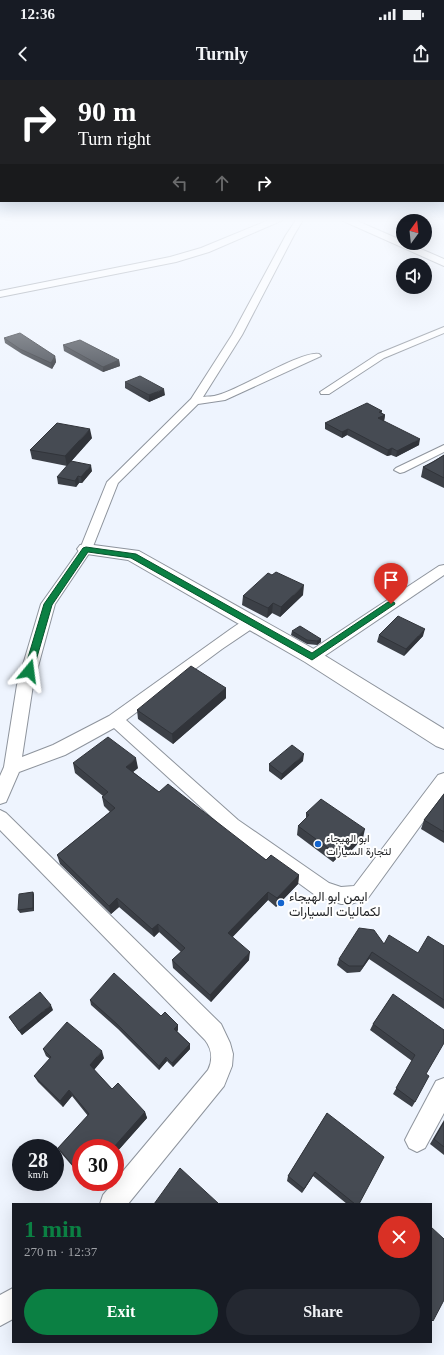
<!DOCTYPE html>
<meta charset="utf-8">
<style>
:root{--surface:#171b24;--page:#242831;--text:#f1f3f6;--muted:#9ea1a6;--accent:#0b8043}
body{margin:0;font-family:"Times New Roman",Vazirmatn,serif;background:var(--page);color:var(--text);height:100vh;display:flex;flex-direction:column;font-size:15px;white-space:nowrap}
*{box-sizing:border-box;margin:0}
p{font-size:13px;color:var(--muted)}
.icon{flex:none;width:22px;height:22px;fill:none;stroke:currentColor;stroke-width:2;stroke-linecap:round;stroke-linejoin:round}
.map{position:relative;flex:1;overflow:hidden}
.drawer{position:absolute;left:12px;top:1123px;width:420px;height:140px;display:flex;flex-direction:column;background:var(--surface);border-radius:0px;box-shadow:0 4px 16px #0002}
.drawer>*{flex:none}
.top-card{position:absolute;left:0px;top:0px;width:444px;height:122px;box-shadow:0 4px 16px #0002;background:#202124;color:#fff;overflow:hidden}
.needle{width:26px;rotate:15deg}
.tools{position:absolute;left:396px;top:134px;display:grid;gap:8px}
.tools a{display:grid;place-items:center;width:36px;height:36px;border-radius:50%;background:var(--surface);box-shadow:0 4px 16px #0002;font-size:20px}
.speed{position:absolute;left:12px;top:1059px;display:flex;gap:8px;font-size:20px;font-weight:700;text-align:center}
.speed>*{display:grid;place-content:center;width:52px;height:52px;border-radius:50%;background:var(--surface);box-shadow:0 4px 16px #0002;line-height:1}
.speed small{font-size:10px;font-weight:400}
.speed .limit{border:6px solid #d22;background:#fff;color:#111}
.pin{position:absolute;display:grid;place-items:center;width:34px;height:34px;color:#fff;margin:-41px -17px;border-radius:50% 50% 50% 0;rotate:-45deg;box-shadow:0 0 4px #0007}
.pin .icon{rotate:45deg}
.me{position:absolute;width:44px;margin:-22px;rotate:16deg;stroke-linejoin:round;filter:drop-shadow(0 0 3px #0008)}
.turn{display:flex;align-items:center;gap:14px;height:84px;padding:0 12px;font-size:18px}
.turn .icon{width:52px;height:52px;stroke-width:2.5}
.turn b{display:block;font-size:28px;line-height:34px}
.lanes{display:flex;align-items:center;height:38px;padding:0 12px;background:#0003;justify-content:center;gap:20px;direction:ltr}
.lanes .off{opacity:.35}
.round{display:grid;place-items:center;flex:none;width:42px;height:42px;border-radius:21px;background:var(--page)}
.head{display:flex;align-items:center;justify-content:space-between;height:68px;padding:0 12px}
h1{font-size:24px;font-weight:700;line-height:30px;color:var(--accent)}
.cta{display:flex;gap:8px;margin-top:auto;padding:8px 12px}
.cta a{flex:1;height:46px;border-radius:24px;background:var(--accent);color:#fff;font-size:16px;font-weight:700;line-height:46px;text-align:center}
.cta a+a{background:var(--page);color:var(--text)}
.status{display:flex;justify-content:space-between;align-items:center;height:28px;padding:0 20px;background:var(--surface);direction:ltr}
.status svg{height:11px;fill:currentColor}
header{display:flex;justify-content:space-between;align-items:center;height:52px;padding:0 12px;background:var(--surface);font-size:18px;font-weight:700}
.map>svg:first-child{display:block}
</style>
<div class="status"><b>12:36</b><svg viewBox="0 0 49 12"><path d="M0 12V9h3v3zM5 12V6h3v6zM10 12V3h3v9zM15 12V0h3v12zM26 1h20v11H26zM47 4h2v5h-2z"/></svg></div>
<header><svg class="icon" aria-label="back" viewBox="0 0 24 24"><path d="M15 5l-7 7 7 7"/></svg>Turnly<svg class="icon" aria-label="share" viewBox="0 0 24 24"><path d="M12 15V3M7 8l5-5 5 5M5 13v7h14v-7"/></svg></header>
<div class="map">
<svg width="444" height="1275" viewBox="0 0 444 1275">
<rect width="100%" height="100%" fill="#eef4fe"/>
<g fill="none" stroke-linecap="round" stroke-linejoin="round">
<!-- street casing -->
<g stroke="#8e949d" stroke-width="2">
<g id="street">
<path d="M 296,140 L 303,140 L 294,155 L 242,255 L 203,317 C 208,316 213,317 218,315 C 239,310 302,270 319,274 L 321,276 L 225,320 L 198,324 L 118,403 L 92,469 L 55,524 L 33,605 L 22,677 L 53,665 L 109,636 L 228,551 C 237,545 246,537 256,540 L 258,543 L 256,546 L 222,569 L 126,640 L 238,740 L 329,803 L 341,807 L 354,806 L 438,695 L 444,693 L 444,713 L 368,818 L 351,824 L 341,824 L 315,815 L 226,750 L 114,648 L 65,675 L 19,692 L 6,722 L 0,724 L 0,696 L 4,687 L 17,605 L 41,524 L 80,469 L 107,402 L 191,319 L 232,255 L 286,155 Z"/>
<polygon points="444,247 444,253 384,278 329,314 321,314 320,312 378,274"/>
<polygon points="444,365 444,372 404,392 400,393 394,390 396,388"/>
<polygon points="444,485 444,495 317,581 312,582 307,581 305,577 307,573 439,486"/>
<path d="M 0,730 L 6,733 L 221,944 L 230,963 L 233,974 L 232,986 L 224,1006 L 128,1124 L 100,1124 L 103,1115 L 208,990 C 213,980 212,969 205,960 L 0,750 Z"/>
<polygon points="444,998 444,1033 425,1068 417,1072 409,1068 405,1060 409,1052 436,1001"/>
<polygon points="13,1208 13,1239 0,1246 0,1215"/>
</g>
</g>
<!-- secondary casing -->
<g stroke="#8e949d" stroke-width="2">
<g id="secondary">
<polygon points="269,140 283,140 209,172 176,182 0,217 0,211 170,177 201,168"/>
<polygon points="341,140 355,140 403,161 403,163 407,163 444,179 444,186"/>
<polygon points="86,464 139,471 319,572 444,649 444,669 436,666 305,582 128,480 80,473 77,469 80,465"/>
</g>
</g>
<!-- street -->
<use href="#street" fill="#fff" fill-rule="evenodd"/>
<!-- secondary -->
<use href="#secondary" fill="#fff" fill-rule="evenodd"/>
</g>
<!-- wall -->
<g fill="#3c4047">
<polygon points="4,258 55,276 56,282 52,289 22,274 5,263"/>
<polygon points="63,265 119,280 120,286 103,292 64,271"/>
<polygon points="125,302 165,315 149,322 125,308"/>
<polygon points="382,333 385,335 384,341 419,365 396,377 391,375 387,376 347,355 342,358 325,349 325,343"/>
<polygon points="92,358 67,386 32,379 30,370"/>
<polygon points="444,375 444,408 421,397 423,387"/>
<polygon points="92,391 82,403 79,403 76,407 58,404 57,397"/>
<polygon points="303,515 280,537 272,533 267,538 242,525 243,516"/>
<polygon points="292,551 321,559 321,562 317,565 307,564 291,555"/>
<polygon points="379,555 423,556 404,576 377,562"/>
<polygon points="226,608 226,618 173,664 138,639 137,630"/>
<polygon points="303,681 281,700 269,691 269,684"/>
<polygon points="73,683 138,688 133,692 159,712 266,780 299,795 298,804 276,827 268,820 232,857 249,880 211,922 173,888 172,880 181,872 159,852 154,857 119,827 111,834 60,784 57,775 110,732 104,726 102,717 103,716 75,693"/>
<polygon points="444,714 444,763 421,749 424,740"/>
<polygon points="306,733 363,758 348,774 344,771 333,782 297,755 298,746 306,738"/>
<polygon points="33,812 34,815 34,831 20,833 18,830"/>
<polygon points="384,864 418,873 444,866 444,929 369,879 360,892 347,893 337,885 339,879"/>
<polygon points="393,914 426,994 415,1022 412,1027 393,1014 412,981 370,950 373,944"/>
<polygon points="90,920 161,936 178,945 178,950 177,951 190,964 190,969 173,987 167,981 159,990 118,949 91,925"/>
<polygon points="53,930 22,955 9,937"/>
<polygon points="43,969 104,978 94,990 112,1009 145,1032 147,1038 115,1074 115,1068 81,1068 81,1096 61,1073 58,1068 88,1036 72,1016 63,1027 38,1002 34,996 50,979 46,976"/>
<polygon points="327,1033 359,1124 347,1124 313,1096 302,1113 287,1101 288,1096"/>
<polygon points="444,1040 444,1075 430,1064"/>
</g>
<!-- shaded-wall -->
<g fill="#31343a">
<polygon points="55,276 56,282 52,289 51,283"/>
<polygon points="119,280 120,286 103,292 103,287"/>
<polygon points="164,309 165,315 149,322 149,315"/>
<polygon points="382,331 381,337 385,335 384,341 377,345 379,332"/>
<polygon points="90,349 92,358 67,386 65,376"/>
<polygon points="348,349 347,355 342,358 342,352"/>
<polygon points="420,359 419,365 396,377 397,371"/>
<polygon points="392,368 391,375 387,376 388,370"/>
<polygon points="91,385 92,391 82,403 81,397"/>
<polygon points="78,396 79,403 76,407 75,401"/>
<polygon points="304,505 303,515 280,537 281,527"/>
<polygon points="273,523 272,533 267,538 268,528"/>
<polygon points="425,549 423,556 404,576 406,569"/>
<polygon points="321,559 321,562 317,565 317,561"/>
<polygon points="226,608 226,618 173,664 172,654"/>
<polygon points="304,674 303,681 281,700 282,694"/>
<polygon points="136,678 138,688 128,696 126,687"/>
<polygon points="365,749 363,758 348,774 350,765"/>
<polygon points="346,762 344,771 333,782 335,773"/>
<polygon points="299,795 298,804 276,827 277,818"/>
<polygon points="33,812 34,815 34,831 33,828"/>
<polygon points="268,812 268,820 228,862 228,853"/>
<polygon points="117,818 119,827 111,834 109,826"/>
<polygon points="158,844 159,852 154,857 152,849"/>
<polygon points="250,872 249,880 211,922 210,915"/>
<polygon points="372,872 369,879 360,892 363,886"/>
<polygon points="51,925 53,930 22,955 19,951"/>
<polygon points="178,945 178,950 175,954 174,949"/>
<polygon points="190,964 190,969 173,987 172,983"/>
<polygon points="102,971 104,978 92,992 90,985"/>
<polygon points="166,977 167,981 159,990 159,986"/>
<polygon points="69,1010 72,1016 63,1027 60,1021"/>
<polygon points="145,1032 147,1038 115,1074 115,1068 113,1068"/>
<polygon points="315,1092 313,1096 302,1113 304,1109"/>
</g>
<!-- building -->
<g fill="#464b53" stroke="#31343a">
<polygon points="20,253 55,276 51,283 20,269 4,258"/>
<polygon points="80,260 119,280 103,287 63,265"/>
<polygon points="140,296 164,309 149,315 125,302"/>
<polygon points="367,323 382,331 379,332 385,335 378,338 420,359 397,371 392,368 388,370 348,349 342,352 325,343"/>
<polygon points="57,343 90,349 65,376 30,370"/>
<polygon points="444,375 444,398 423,387 433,382"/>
<polygon points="71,381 91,385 81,397 78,396 75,401 57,397"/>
<polygon points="276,492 304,505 281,527 273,523 268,528 243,516 268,493 272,495"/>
<polygon points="398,536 425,549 406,569 379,555"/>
<polygon points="300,546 321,559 317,561 307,560 292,551"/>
<polygon points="191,586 226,608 172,654 137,630"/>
<polygon points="108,657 136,678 126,687 159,712 168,704 266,780 271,775 299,795 277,818 268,812 228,853 250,872 210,915 172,880 185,868 158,844 152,849 117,818 109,826 57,775 115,728 102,717 108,712 73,683"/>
<polygon points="292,665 304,674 282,694 269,684"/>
<polygon points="444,714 444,752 424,740"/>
<polygon points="321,719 365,749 350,765 346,762 335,773 298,746 309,735 306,733"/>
<polygon points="33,812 33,828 18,830 19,814"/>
<polygon points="359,848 374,850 384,864 389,855 418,873 428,856 444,866 444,920 372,872 363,886 349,886 339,879"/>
<polygon points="114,893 161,936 165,932 178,945 174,949 190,964 172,983 166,977 159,986 117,944 90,920"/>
<polygon points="40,912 51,925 19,951 9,937"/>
<polygon points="393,914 444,950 444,963 426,994 429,996 415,1022 396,1008 415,975 373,944"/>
<polygon points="67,942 102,971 90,985 112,1009 118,1003 145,1032 113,1068 81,1068 81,1095 58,1068 89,1034 69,1010 60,1021 34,996 51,977 43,969"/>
<polygon points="327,1033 384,1077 359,1124 355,1124 315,1092 304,1109 288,1096"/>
<polygon points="444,1042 444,1067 434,1059"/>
<polygon points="180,1088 219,1124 154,1124"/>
<polygon points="431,1147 444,1159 444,1220 433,1241 431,1239"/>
</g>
<!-- sky -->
<linearGradient id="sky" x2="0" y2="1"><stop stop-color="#7faad9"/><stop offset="0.44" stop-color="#f7faff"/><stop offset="1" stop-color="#f7faff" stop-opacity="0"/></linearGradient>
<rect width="444" height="319" fill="url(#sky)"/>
<!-- route -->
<polygon fill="#0b8043" stroke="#07532c" points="86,467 136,474 312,573 388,522 394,522 395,524 312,580 131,478 88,472 52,525 33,591 29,594 26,593 24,591 44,524 83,468"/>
<!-- markers -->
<g fill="#1364ce" stroke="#fff" stroke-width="1.5">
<circle cx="318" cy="764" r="4"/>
<circle cx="281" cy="823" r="4"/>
</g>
<g text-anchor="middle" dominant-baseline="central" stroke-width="4" stroke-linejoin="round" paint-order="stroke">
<!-- poi labels -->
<g font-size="11" fill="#202225" stroke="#fff" text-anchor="start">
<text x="326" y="758">ابو الهيجاء<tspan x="326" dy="13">لتجارة السيارات</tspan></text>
</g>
<!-- near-poi labels -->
<g font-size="13" fill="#202225" stroke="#fff" text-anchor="start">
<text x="289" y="816">ايمن ابو الهيجاء<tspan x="289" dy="15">لكماليات السيارات</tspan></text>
</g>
</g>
</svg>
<div class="tools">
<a><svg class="needle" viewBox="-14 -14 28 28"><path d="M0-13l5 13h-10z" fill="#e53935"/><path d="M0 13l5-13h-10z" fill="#9ea1a6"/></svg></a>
<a><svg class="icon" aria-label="sound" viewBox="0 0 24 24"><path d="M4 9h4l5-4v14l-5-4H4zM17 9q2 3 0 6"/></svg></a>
</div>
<div class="speed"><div>28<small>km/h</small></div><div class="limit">30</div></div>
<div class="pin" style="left:391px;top:524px;background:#d93025"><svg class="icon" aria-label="arrive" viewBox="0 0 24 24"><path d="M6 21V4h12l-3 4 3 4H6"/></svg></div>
<svg class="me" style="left:29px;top:591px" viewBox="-20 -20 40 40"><path d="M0-17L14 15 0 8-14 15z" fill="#0b8043" stroke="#fff" stroke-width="4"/></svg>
<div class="top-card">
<div class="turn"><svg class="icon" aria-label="right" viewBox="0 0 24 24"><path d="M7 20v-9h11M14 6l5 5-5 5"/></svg><div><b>90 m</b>Turn right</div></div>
<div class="lanes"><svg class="icon off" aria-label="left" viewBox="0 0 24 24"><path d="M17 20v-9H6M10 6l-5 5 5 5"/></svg><svg class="icon off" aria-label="ahead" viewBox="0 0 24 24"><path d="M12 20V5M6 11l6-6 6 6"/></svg><svg class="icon" aria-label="right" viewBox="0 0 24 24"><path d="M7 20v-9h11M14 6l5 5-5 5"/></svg></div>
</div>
<section class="drawer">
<div class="head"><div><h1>1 min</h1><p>270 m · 12:37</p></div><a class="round" style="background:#d93025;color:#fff"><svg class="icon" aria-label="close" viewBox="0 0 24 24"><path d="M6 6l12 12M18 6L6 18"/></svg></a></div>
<div class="cta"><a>Exit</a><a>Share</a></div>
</section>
</div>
